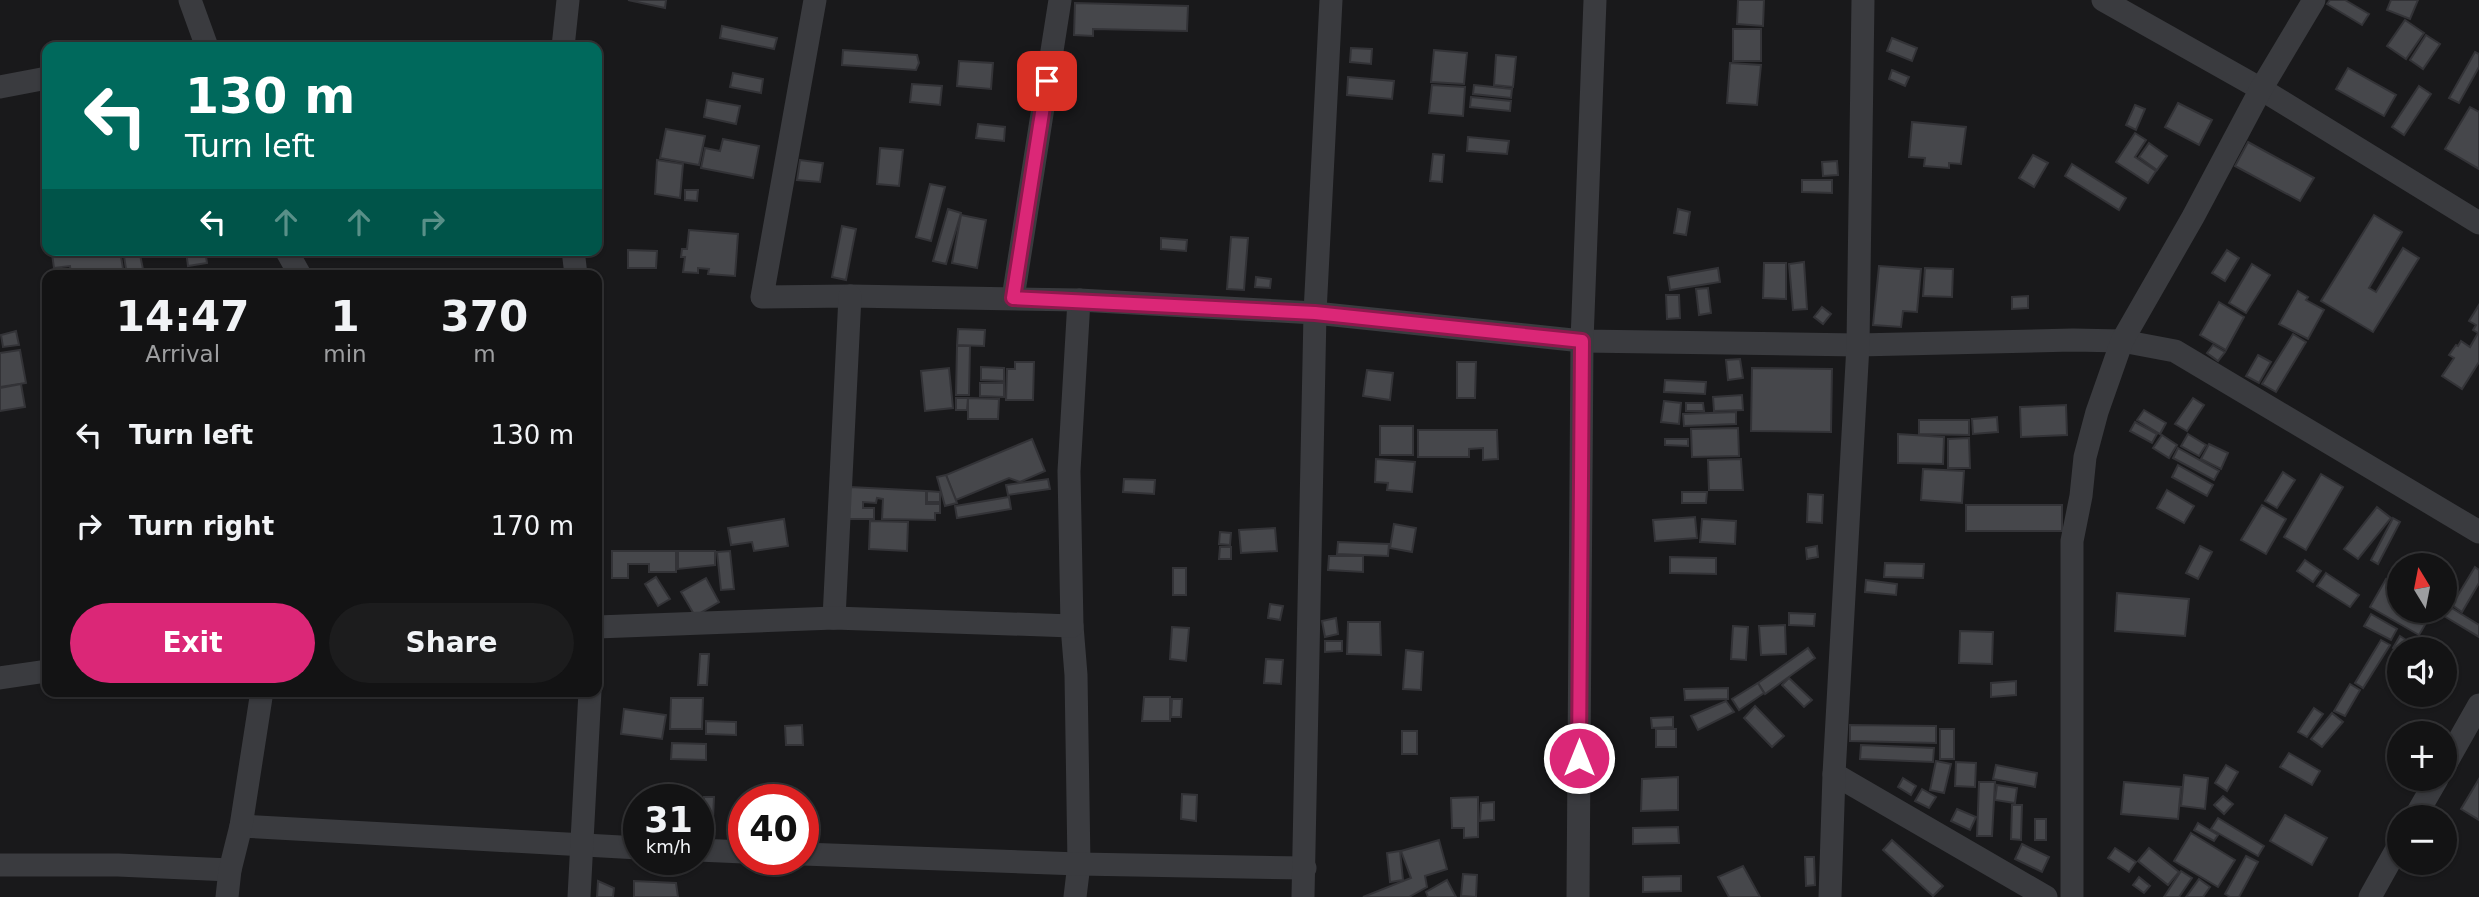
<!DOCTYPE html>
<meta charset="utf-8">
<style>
:root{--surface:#131314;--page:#1c1c1d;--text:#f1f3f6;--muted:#9d9ea0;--line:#323234;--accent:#db2777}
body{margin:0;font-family:"DejaVu Sans",sans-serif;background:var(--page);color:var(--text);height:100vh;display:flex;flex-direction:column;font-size:26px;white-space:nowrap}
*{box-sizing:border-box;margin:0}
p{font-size:23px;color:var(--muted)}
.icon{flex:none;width:38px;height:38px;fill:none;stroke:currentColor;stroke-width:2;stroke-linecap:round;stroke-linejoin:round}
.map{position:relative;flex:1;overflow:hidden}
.panel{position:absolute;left:42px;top:270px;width:560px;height:427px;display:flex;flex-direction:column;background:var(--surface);border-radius:14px;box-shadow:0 2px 5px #0004,0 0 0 2px var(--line)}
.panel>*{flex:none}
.banner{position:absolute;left:42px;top:42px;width:560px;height:214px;border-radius:14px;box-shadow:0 2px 5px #0004,0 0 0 2px var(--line);background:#00695c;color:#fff;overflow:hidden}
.needle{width:46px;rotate:350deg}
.fabs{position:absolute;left:2387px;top:553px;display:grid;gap:14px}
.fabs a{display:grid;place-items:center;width:70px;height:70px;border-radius:50%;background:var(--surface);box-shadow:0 2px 5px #0004,0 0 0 2px var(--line);font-size:35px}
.speed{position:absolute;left:623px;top:784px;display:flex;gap:14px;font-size:35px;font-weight:700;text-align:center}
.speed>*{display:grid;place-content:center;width:91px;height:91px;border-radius:50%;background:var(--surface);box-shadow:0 2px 5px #0004,0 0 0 2px var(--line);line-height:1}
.speed small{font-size:18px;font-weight:400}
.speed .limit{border:10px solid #d22;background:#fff;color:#111}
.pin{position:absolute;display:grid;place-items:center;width:60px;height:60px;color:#fff;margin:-30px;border-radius:14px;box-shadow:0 4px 10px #0006}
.me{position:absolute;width:77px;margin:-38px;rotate:0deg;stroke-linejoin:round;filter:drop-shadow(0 0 5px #0008)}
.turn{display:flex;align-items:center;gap:24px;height:147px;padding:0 28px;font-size:32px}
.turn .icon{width:91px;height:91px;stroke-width:2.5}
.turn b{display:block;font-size:49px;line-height:60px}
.lanes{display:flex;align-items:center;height:66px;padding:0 28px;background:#0003;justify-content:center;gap:35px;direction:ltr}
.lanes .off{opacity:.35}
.eta{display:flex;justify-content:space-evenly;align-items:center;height:119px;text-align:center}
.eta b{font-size:42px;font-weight:600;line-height:49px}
.primary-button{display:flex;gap:14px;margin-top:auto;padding:14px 28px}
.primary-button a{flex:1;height:80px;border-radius:42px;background:var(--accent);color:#fff;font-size:28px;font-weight:600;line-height:80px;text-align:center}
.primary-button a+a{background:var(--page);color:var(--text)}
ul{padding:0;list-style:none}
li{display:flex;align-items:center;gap:21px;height:91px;padding:0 28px}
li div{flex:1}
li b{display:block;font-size:26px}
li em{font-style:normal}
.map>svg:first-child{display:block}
</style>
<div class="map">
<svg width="2479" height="897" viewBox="0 0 2479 897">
<rect width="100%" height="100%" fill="#19191b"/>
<!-- building -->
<g fill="#46474b" stroke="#333337" stroke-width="2">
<polygon points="628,0 666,0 665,8"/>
<polygon points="1738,0 1764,0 1763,26 1737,24"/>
<polygon points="2330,0 2345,0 2369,14 2362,25 2327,4"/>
<polygon points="2391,0 2418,0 2410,19 2387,10"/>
<polygon points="1075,3 1188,6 1187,31 1093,29 1093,36 1074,35"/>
<polygon points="2405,20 2424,33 2406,59 2387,46"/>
<polygon points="722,26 777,38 774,49 720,38"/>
<rect x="1733" y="29" width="28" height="32"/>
<polygon points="2426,35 2440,44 2423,69 2410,60"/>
<polygon points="1892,38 1917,48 1912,61 1887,51"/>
<polygon points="1351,48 1372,49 1371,64 1350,62"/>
<polygon points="843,50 917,55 919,63 916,70 842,65"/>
<polygon points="1434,50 1467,53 1464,84 1431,82"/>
<polygon points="2475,52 2479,54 2479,67 2459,103 2449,98"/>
<polygon points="1496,55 1516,57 1513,87 1494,85"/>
<polygon points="959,61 993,63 991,89 957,86"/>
<polygon points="1730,63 1761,65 1757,105 1727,103"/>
<polygon points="2348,68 2396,95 2384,116 2336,89"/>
<polygon points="1892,70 1909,77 1905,86 1889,79"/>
<polygon points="733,73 763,79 761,93 730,87"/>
<polygon points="1348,77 1394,81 1392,99 1347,95"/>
<polygon points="912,84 942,86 940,105 910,102"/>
<polygon points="1432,85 1465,87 1463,116 1429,113"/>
<polygon points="1474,85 1512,89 1511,98 1473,94"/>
<polygon points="2419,86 2431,94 2404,135 2392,127"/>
<polygon points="1471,97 1511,101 1510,111 1470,107"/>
<polygon points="707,100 740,106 736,124 704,117"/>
<polygon points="2178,103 2212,120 2199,145 2165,127"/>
<polygon points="2135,105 2145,109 2136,130 2126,125"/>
<polygon points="2470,107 2479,112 2479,169 2445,149"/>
<polygon points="1912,122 1966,127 1961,164 1949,163 1949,168 1924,166 1925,158 1909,157"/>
<polygon points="978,124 1005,127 1004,141 976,138"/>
<polygon points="666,129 705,136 699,165 660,158"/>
<polygon points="2135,133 2146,140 2135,157 2156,171 2148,183 2116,162"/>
<polygon points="1468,137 1509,141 1507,154 1467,151"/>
<polygon points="723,139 759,146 753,178 701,168 705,148 720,151"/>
<polygon points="2248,142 2314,178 2300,201 2235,166"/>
<polygon points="2149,143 2167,156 2157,170 2139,157"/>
<polygon points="880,148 903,150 899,186 877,184"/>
<polygon points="1433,154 1444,155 1442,182 1430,181"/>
<polygon points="2033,155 2048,163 2034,187 2019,178"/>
<polygon points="657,160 683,164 680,198 655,194"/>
<polygon points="800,160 823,163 820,182 797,180"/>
<polygon points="1837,161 1838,175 1823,176 1822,162"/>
<polygon points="2072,164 2126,198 2119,210 2065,176"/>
<polygon points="1802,180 1832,180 1832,193 1802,192"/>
<polygon points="930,184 945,187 931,241 916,237"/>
<polygon points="685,190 698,190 697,201 685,200"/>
<polygon points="948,209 961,213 946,264 933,261"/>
<polygon points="1678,209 1690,212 1686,235 1674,233"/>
<polygon points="961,215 986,220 977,268 952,263"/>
<polygon points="2374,215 2402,232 2369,288 2376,292 2403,248 2419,258 2373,332 2321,301"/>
<polygon points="842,226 856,229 846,280 832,277"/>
<polygon points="689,230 738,234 735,276 708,274 709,269 698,268 698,273 683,272 685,257 681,257 682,249 687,249"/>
<polygon points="1231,237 1248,238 1244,290 1227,289"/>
<polygon points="1161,238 1187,240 1186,251 1161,249"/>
<polygon points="76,250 120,250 124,275 71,275 70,266 54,268 52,254"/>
<polygon points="123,250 139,250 144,274 127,275"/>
<polygon points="205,250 207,263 188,266 186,251"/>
<polygon points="628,250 657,251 656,268 628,268"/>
<polygon points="2227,250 2239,258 2225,281 2212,273"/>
<polygon points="1804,262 1807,309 1793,310 1789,264"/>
<polygon points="1764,263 1786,263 1786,299 1763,298"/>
<polygon points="2252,264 2270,275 2246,313 2229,303"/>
<polygon points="1879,266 1921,269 1917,312 1903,311 1901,327 1873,325"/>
<polygon points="1718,268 1720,282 1670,290 1668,277"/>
<polygon points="1925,268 1953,269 1952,297 1923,296"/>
<polygon points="436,269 436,275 378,275 378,272"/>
<polygon points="1256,277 1271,279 1270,288 1255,287"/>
<polygon points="1708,288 1711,313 1699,315 1696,289"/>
<polygon points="2298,291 2308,297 2306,300 2324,310 2308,339 2279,324"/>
<polygon points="1666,295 1679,295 1680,318 1667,319"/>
<polygon points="2028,296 2028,308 2012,309 2012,297"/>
<polygon points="2219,302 2244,317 2226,350 2200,335"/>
<polygon points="2479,305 2479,362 2462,389 2442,376 2454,358 2449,355 2456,345 2458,346 2461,341 2470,347 2478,333 2473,330 2476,325 2469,321"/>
<polygon points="1822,307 1831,314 1823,324 1814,317"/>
<polygon points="958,329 985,330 984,346 957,345"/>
<polygon points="16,331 19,345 3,347 1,335"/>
<polygon points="2293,334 2306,342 2276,392 2262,384"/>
<polygon points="2213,345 2225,352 2218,361 2207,353"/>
<polygon points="957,346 970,346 969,395 956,395"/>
<polygon points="20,350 26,383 0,387 0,353"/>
<polygon points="2258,355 2271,362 2259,383 2246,376"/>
<polygon points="1740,359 1743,378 1728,380 1726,360"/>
<polygon points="1015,362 1034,362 1033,400 1006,400 1007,369 1015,369"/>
<polygon points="1457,362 1476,362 1475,398 1457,398"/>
<polygon points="981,367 1004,368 1004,381 981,380"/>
<polygon points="949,368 953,408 925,411 921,371"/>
<polygon points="1752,368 1832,369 1831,432 1751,431"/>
<polygon points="1367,370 1393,373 1390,400 1363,396"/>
<polygon points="1665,380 1706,382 1705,394 1664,392"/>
<polygon points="980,383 1004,383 1004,397 980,396"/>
<polygon points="21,384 25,407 0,411 0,388"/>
<polygon points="1742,395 1743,410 1714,411 1713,397"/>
<polygon points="956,398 968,398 967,410 956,410"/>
<polygon points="968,398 999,399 998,419 968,419"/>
<polygon points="2193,398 2204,405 2187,431 2175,424"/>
<polygon points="1664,401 1681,403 1679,424 1661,422"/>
<polygon points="1686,403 1703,403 1704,411 1686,411"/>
<polygon points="2066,405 2067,435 2021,437 2020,407"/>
<polygon points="2144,410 2166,423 2160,434 2137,420"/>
<polygon points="1736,412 1736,424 1684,426 1683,414"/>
<polygon points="1997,417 1998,432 1973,434 1972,419"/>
<polygon points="1919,420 1969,420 1969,435 1919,434"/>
<polygon points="2135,422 2157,434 2152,443 2130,431"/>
<rect x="1380" y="426" width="33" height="29"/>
<polygon points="1738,428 1739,456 1692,457 1691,429"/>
<polygon points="1418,430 1497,430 1498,459 1483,460 1483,448 1469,449 1469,457 1418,457"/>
<polygon points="1898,434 1944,437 1943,464 1898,463"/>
<polygon points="2188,434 2206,445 2199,456 2181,446"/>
<polygon points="2162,435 2177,445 2169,458 2153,448"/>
<polygon points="1969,438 1970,468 1948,468 1948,439"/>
<polygon points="1032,439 1045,471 1020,482 1009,478 956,500 946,475"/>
<polygon points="1665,439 1688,439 1688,446 1665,445"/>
<polygon points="2209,444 2228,453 2221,469 2201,459"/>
<polygon points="2178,448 2219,471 2214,480 2173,458"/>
<polygon points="1376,459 1415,462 1412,492 1387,490 1388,483 1375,482"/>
<polygon points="1741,459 1743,490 1709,490 1708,460"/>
<polygon points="2178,465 2213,485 2207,496 2172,477"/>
<polygon points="1923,469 1964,471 1962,503 1921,500"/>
<polygon points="2283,472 2295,480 2277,508 2265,501"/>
<polygon points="2321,474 2343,487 2306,550 2284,537"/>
<polygon points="946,475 957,503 945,506 937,477"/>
<polygon points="1048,479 1050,489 1008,495 1006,485"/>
<polygon points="1124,479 1155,480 1154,494 1123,492"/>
<polygon points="850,487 926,491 926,504 940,504 940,513 935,513 935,520 882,519 883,499 877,498 876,503 863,502 863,508 874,508 874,519 849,519"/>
<polygon points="2167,490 2194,506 2184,523 2157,508"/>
<polygon points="927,491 940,492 940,502 927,502"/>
<polygon points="1682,492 1707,492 1706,503 1682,503"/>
<polygon points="1808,494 1823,495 1822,523 1807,522"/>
<polygon points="1009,497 1011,509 957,518 955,506"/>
<rect x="1966" y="505" width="96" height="26"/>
<polygon points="2262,505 2286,519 2266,554 2241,540"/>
<polygon points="2377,507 2391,518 2358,559 2344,549"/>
<polygon points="1695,517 1697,538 1655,541 1653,520"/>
<polygon points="2393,518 2400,522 2378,564 2371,560"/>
<polygon points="784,519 788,546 754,551 752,542 731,545 728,528"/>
<polygon points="1702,519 1736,521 1735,544 1700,542"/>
<polygon points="870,521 908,522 907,551 869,549"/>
<polygon points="1394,524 1416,528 1412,552 1390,548"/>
<polygon points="1275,528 1277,551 1241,553 1239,530"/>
<polygon points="1220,532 1231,533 1230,545 1219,544"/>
<polygon points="1338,542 1389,544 1388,556 1337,554"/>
<polygon points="1817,546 1818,557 1807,559 1806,548"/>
<polygon points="2200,546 2212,552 2198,579 2186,573"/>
<polygon points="1220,547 1231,547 1231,559 1219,559"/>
<polygon points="612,551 676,551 676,572 649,572 649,564 628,564 628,578 612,578"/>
<polygon points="678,551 715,551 715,565 678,569"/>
<polygon points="730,551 734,589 721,590 717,552"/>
<polygon points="1329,556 1363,556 1363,572 1328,570"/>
<polygon points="1670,557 1716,558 1716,574 1670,573"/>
<polygon points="2305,560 2321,571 2313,582 2297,571"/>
<polygon points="1885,563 1924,564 1923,578 1884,577"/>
<polygon points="2475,567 2479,570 2479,583 2462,612 2452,605"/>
<rect x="1173" y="568" width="13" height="27"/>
<polygon points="2326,573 2359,595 2350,607 2317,586"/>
<polygon points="656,577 670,599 658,606 645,584"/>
<polygon points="706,578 719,602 695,616 681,592"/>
<polygon points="2386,579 2399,586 2399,611 2433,611 2419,635 2370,607"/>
<polygon points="1866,580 1897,584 1896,595 1865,592"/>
<polygon points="2117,593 2189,599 2185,636 2115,631"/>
<polygon points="1270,604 1283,606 1280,620 1268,618"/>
<polygon points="2450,607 2479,625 2479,637 2444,616"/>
<polygon points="1789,613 1815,614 1814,626 1789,625"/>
<polygon points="2371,614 2397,629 2391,640 2364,626"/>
<polygon points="1336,618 1338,634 1325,637 1322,621"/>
<polygon points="1348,622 1380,622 1381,655 1347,654"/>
<polygon points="1785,625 1786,654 1761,655 1759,626"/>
<polygon points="1733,626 1748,627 1746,660 1731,659"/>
<polygon points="1172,627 1189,628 1186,661 1170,659"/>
<polygon points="1960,631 1993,632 1992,664 1959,663"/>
<polygon points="2400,636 2412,644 2408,649 2399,649 2399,652 2393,648"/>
<polygon points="2381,640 2390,645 2363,688 2355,683"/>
<polygon points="1325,641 1342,641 1342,651 1325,652"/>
<polygon points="1808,648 1815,658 1765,694 1758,683"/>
<polygon points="1406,650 1423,652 1421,690 1403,689"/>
<polygon points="700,654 709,654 707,685 698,685"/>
<polygon points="1266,659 1283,660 1281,684 1264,683"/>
<polygon points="1789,678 1812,700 1804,707 1782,685"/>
<polygon points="2016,681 2016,695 1991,697 1991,683"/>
<polygon points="1758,683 1764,693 1739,710 1732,699"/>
<polygon points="2350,684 2360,690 2345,716 2334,711"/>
<polygon points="1728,688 1728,699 1685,700 1684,689"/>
<polygon points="1144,697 1170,697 1170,721 1142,721"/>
<polygon points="671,698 703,698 702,729 670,729"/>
<polygon points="1172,699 1182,699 1181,717 1171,717"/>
<polygon points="1726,701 1734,712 1698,730 1691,716"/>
<polygon points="1755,706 1784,736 1772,747 1744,718"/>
<polygon points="2314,708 2323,714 2307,737 2298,732"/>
<polygon points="624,709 666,715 662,739 621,734"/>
<polygon points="2332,713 2343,722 2322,747 2311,739"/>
<polygon points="1673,717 1673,727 1652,728 1651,718"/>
<polygon points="706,721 736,722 736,735 706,734"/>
<polygon points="802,725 803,745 786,745 785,726"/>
<polygon points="1850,725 1936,726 1936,743 1850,741"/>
<rect x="1656" y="729" width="20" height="18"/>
<rect x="1940" y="729" width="14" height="30"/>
<rect x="1402" y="731" width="15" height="23"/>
<polygon points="672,743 706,744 706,760 671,759"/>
<polygon points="1861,745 1934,748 1933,762 1860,759"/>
<polygon points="2289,753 2320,771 2312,785 2280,767"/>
<polygon points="1936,761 1951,764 1944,793 1930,790"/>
<polygon points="1956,762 1976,763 1975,787 1955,786"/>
<polygon points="1996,765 2037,773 2035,787 1993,779"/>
<polygon points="2226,765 2238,772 2227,791 2215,783"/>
<polygon points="2184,775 2208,778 2205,809 2181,806"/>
<polygon points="1678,777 1678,810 1641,811 1642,779"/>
<polygon points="1903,778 1916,786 1911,795 1898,787"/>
<polygon points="2479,779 2479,820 2461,809"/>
<polygon points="1979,782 1995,782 1992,836 1977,836"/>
<polygon points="2124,782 2181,787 2178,819 2121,814"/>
<polygon points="1997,785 2017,788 2015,803 1995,800"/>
<polygon points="1922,789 1936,797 1929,808 1915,801"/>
<polygon points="1182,794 1197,795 1196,821 1181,819"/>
<polygon points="2223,796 2233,804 2224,814 2214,805"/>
<polygon points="704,797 714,797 712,840 702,839"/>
<polygon points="1478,797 1478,837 1464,838 1464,828 1452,828 1451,798"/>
<polygon points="1494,802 1494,820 1480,821 1481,803"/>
<polygon points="2012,805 2022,805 2021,840 2011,839"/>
<polygon points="1957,809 1976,817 1970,830 1951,821"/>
<polygon points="2285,815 2327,838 2312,865 2270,841"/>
<polygon points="2218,818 2264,846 2258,856 2211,829"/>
<rect x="2035" y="819" width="11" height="21"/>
<polygon points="2198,823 2218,835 2214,841 2194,830"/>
<polygon points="1678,827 1679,843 1633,844 1633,828"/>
<polygon points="2191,833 2235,860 2218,887 2174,861"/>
<polygon points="1439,840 1447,869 1425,876 1427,887 1409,897 1363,897 1411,878 1401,851"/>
<polygon points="1892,840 1943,886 1933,896 1883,850"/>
<polygon points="2022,844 2049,857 2042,872 2015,859"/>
<polygon points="2115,848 2136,862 2129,872 2108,858"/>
<polygon points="2149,848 2179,872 2168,885 2138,861"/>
<polygon points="1400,851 1403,880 1390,882 1387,853"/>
<polygon points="2246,856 2258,862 2239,897 2230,897 2225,894"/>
<polygon points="1805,857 1814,857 1815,885 1806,886"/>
<polygon points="1743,866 1760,897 1729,897 1718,877"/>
<polygon points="2181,871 2192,878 2179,897 2164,897"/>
<polygon points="1463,874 1477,875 1476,897 1461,896"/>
<polygon points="1681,876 1681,891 1643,892 1643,877"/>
<polygon points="2139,877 2150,886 2144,893 2133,885"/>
<polygon points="2199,879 2210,887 2203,897 2186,897"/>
<polygon points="1447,880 1456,897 1428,897 1426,892"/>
<polygon points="598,881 614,888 613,897 597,897"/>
<polygon points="634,881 676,883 678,897 634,897"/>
</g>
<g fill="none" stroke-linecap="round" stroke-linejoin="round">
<!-- minor -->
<g stroke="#3a3b3f" stroke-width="23">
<polyline points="190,0 207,47"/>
<polyline points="815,0 762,297 850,296 1079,300 1315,313 1582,341 1858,345 2073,340 2122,341 2175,351 2479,532"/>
<polyline points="2103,0 2261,89 2479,223"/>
<polyline points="563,47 568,0"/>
<polyline points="0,87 47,78"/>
<polyline points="286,250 300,275"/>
<polyline points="573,250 576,275"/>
<polyline points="1013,298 1060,0"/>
<polyline points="834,618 850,296"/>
<polyline points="1072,626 1076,675 1079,864 1075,897"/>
<polyline points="597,627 834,618 1072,626 1069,471 1079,300"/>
<polyline points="0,678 47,671"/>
<polyline points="2445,765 2479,705"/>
<polyline points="1834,774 2046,897"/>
<polyline points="2415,817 2437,779"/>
<polyline points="241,826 639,848"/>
<polyline points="698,850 744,852"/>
<polyline points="803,854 1079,864 1305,868"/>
<polyline points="0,865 118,865 230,870"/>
<polyline points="227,897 230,870 241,826 262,691"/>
<polyline points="579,897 590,691"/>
<polyline points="1303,897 1315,313 1331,0"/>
<polyline points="1578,897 1582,341 1595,0"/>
<polyline points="1830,897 1834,774 1858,345 1863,0"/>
<polyline points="2072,897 2072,541 2081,496 2085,457 2097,412 2122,341 2193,217 2261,89 2314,0"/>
<polyline points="2370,897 2399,845"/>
</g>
</g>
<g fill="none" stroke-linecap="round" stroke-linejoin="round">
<!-- route casing -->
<g stroke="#8e194d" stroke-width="18">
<polyline id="route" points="1047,81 1013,298 1315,313 1582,341 1579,758"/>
</g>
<!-- route -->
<use href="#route" stroke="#db2777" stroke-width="12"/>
</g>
</svg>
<div class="fabs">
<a><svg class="needle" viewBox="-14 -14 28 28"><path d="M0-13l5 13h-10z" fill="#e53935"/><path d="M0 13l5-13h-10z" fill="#9d9ea0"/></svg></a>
<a><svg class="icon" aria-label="sound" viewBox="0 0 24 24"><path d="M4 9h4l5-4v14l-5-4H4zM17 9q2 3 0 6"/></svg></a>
<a>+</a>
<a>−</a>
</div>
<div class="speed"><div>31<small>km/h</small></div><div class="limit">40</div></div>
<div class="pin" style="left:1047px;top:81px;background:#d93025"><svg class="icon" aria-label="arrive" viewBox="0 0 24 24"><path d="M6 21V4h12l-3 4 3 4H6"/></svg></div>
<svg class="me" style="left:1579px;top:758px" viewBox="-20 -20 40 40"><circle r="17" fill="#db2777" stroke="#fff" stroke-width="3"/><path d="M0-11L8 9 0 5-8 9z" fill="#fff"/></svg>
<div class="banner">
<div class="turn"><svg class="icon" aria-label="left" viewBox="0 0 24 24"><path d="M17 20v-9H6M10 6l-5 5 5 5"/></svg><div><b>130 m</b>Turn left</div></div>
<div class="lanes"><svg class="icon" aria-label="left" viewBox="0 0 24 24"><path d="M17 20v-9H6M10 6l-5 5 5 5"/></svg><svg class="icon off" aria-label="ahead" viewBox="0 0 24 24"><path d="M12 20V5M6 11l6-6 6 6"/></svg><svg class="icon off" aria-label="ahead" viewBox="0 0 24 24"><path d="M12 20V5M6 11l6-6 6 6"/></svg><svg class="icon off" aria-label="right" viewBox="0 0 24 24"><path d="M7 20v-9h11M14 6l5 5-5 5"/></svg></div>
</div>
<section class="panel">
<div class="eta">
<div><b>14:47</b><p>Arrival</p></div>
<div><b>1</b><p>min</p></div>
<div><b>370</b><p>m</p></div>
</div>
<ul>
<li><svg class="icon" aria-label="left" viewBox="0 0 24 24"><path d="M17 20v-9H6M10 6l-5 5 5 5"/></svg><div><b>Turn left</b></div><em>130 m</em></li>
<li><svg class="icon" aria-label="right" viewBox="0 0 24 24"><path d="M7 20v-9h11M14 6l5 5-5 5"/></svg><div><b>Turn right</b></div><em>170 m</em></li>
</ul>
<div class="primary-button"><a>Exit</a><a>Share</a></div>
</section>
</div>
